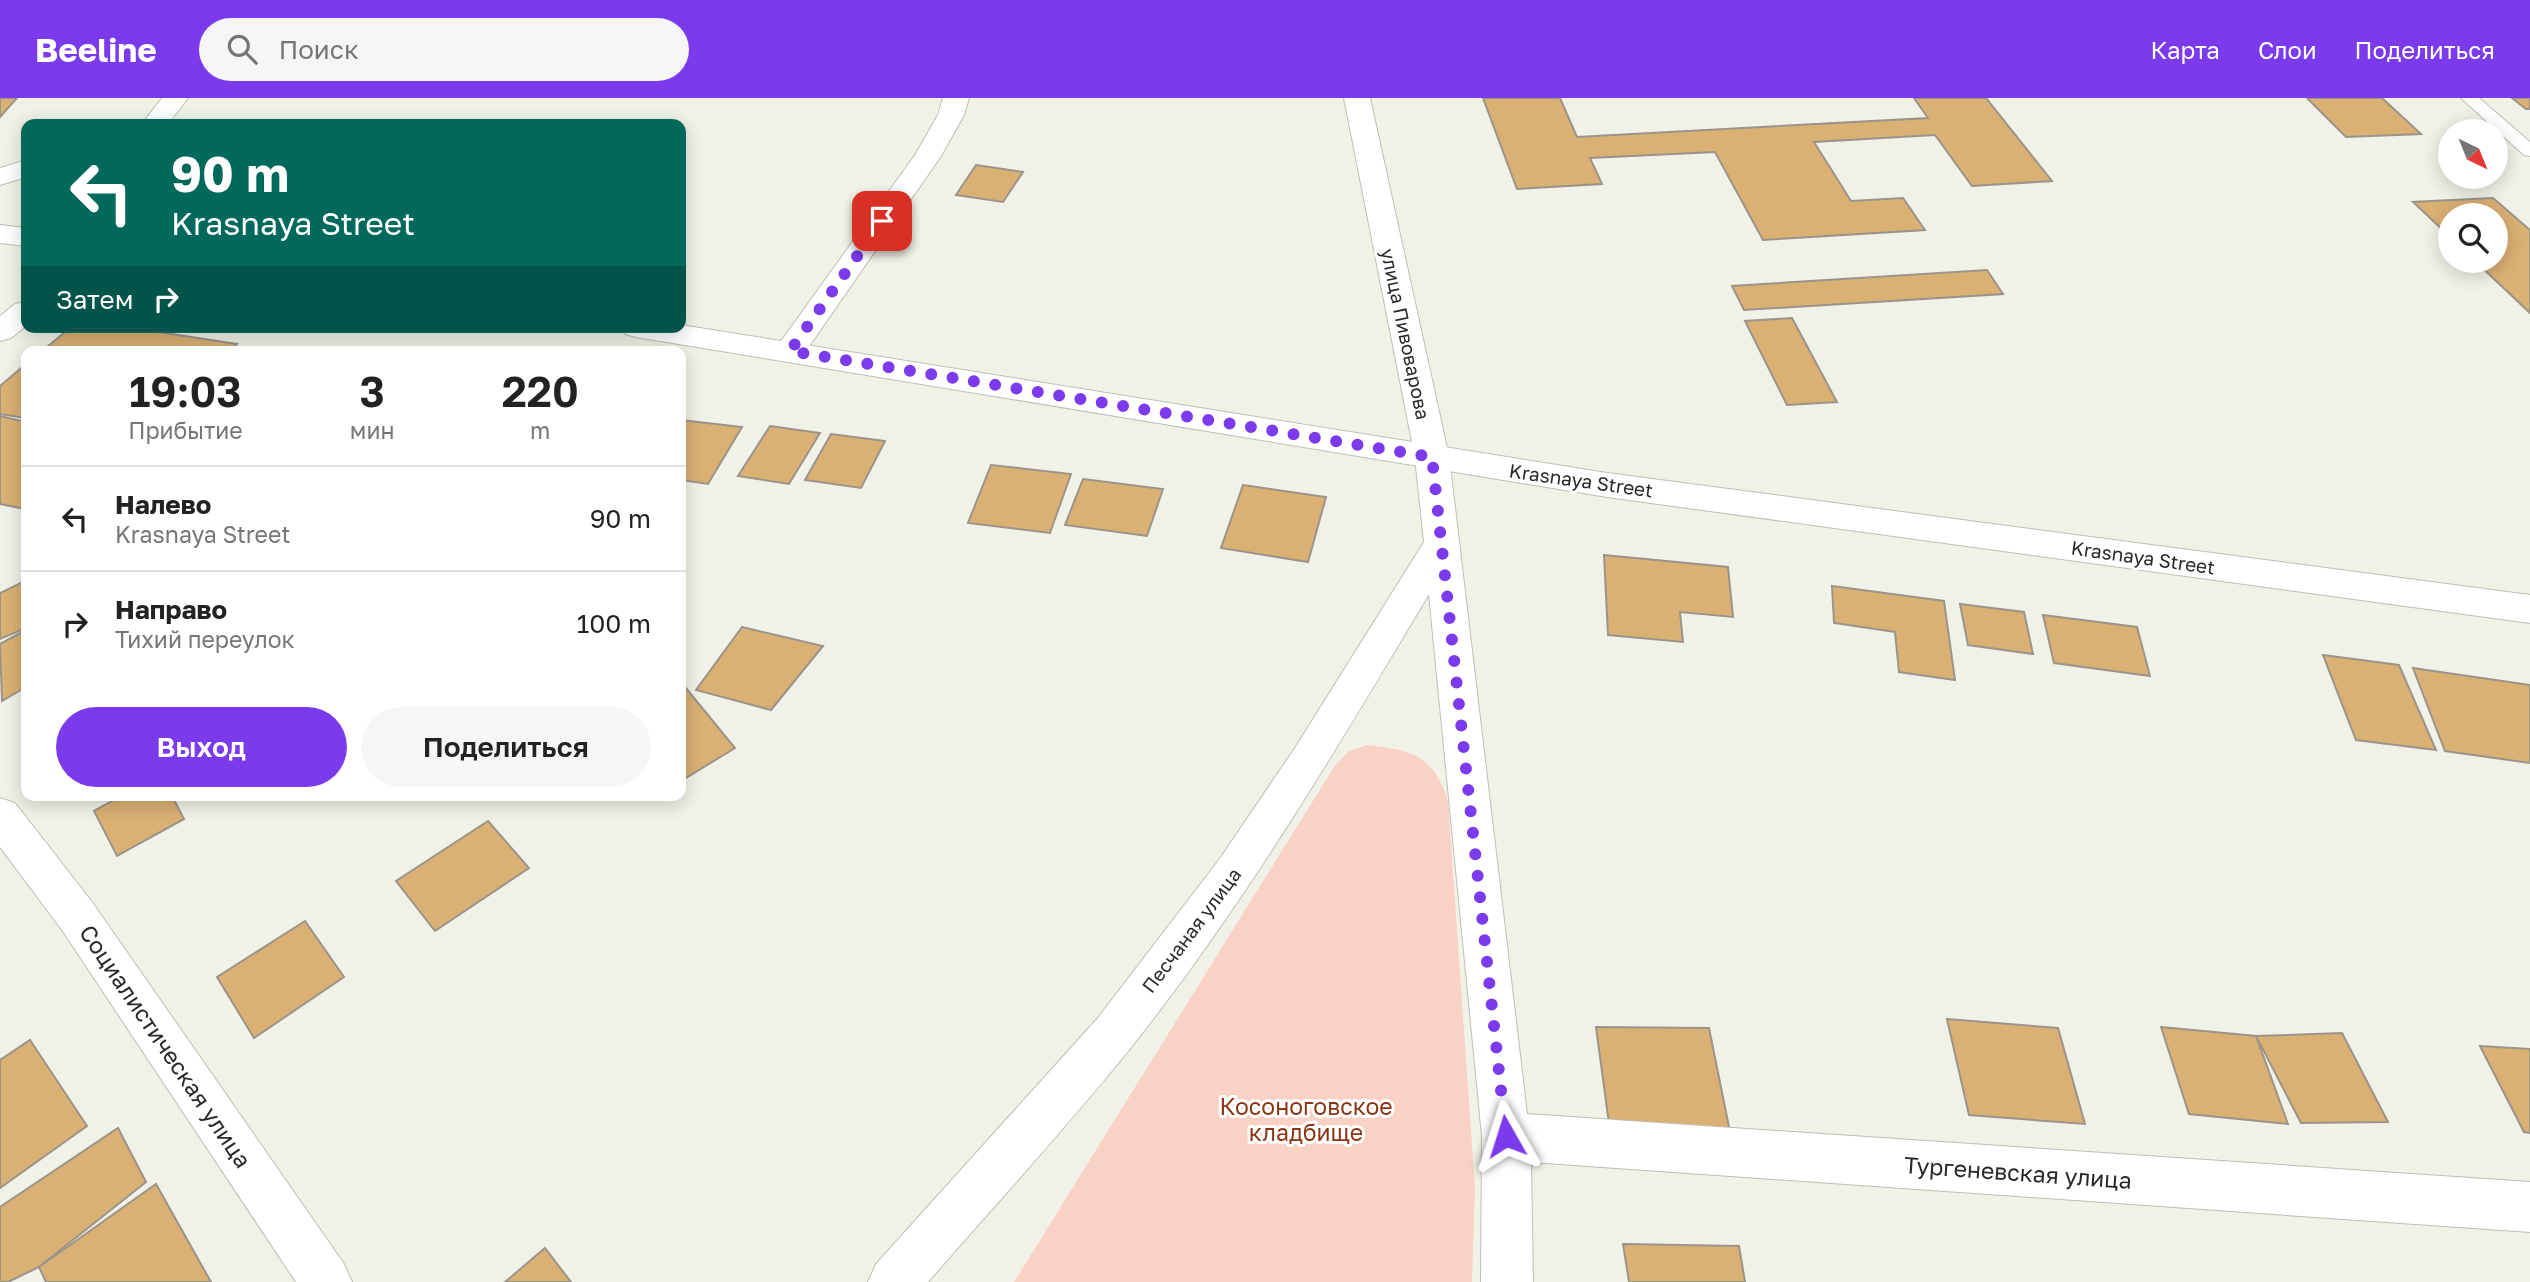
<!DOCTYPE html>
<html lang="ru">
<meta charset="utf-8">
<style>
:root{--surface:#fff;--page:#f6f6f6;--text:#222;--muted:#767676;--line:#e0e0e0;--accent:#7c3aed}
body{margin:0;font-family:"Golos Text",sans-serif;background:var(--page);color:var(--text);height:100vh;display:flex;flex-direction:column;font-size:26px;white-space:nowrap}
*{box-sizing:border-box;margin:0}
p{font-size:23px;color:var(--muted)}
.icon{flex:none;width:38px;height:38px;fill:none;stroke:currentColor;stroke-width:2;stroke-linecap:round;stroke-linejoin:round}
.map{position:relative;flex:1;overflow:hidden}
.side{position:absolute;left:21px;top:248px;width:665px;height:455px;display:flex;flex-direction:column;background:var(--surface);border-radius:14px;box-shadow:0 4px 18px #0003}
.side>*{flex:none}
.top-card{position:absolute;left:21px;top:21px;width:665px;height:214px;border-radius:14px;box-shadow:0 4px 18px #0003;background:#00695c;color:#fff;overflow:hidden}
.needle{width:46px;rotate:137deg}
.fabs{position:absolute;left:2438px;top:21px;display:grid;gap:14px}
.fabs a{display:grid;place-items:center;width:70px;height:70px;border-radius:50%;background:var(--surface);box-shadow:0 4px 18px #0003;font-size:35px}
.pin{position:absolute;display:grid;place-items:center;width:60px;height:60px;color:#fff;margin:-30px;border-radius:14px;box-shadow:0 4px 10px #0006}
.me{position:absolute;width:77px;margin:-38px;rotate:354deg;stroke-linejoin:round;filter:drop-shadow(0 0 5px #0008)}
.turn{display:flex;align-items:center;gap:24px;height:147px;padding:0 35px;font-size:32px}
.turn .icon{width:91px;height:91px;stroke-width:2.5}
.turn b{display:block;font-size:49px;line-height:60px}
.then{display:flex;align-items:center;height:66px;padding:0 35px;background:#0003;gap:14px;font-size:26px}
.eta{display:flex;justify-content:space-evenly;align-items:center;height:119px;text-align:center}
.eta b{font-size:42px;font-weight:600;line-height:49px}
.button{display:flex;gap:14px;margin-top:auto;padding:14px 35px}
.button a{flex:1;height:80px;border-radius:42px;background:var(--accent);color:#fff;font-size:28px;font-weight:600;line-height:80px;text-align:center}
.button a+a{background:var(--page);color:var(--text)}
ul{padding:0;list-style:none}
li{display:flex;align-items:center;gap:21px;height:105px;padding:0 35px;border-top:2px solid var(--line)}
li div{flex:1}
li b{display:block;font-size:26px}
li em{font-style:normal}
header{display:flex;align-items:center;gap:42px;box-sizing:border-box;height:98px;padding:0 35px;background:var(--accent);color:#fff}
header strong{font-size:33px}
nav{display:flex;gap:38px;margin-inline-start:auto;font-size:24px}
.search{width:490px;height:63px;background:var(--page);display:flex;align-items:center;gap:18px;box-sizing:border-box;padding:0 24px;border-radius:38px;color:var(--muted);font-size:26px}
.map>svg:first-child{display:block}
</style>
<header>
<strong>Beeline</strong>
<div class="search"><svg class="icon" aria-label="search" viewBox="0 0 24 24"><circle cx="10" cy="10" r="6"/><path d="M15 15l6 6"/></svg>Поиск</div>
<nav><a>Карта</a><a>Слои</a><a>Поделиться</a></nav>
</header>
<div class="map">
<svg width="2530" height="1184" viewBox="0 0 2530 1184">
<rect width="100%" height="100%" fill="#f1f2e7"/>
<!-- green -->
<path fill="#f9d2c5" d="M 1367,647 C 1411,652 1434,657 1448,703 L 1475,1090 L 1472,1184 L 1014,1184 L 1334,669 L 1349,653 Z"/>
<!-- building -->
<g fill="#dbb073" stroke="#9b948b" stroke-width="2">
<polygon points="0,0 17,0 0,19"/>
<polygon points="1483,0 1560,0 1577,39 1928,20 1914,0 1986,0 2052,83 1972,88 1935,37 1814,44 1851,103 1903,100 1925,132 1763,142 1715,54 1590,60 1602,86 1517,91"/>
<polygon points="2307,0 2382,0 2421,36 2346,39"/>
<polygon points="2512,0 2530,0 2530,11 2526,11"/>
<polygon points="976,67 1023,74 1003,104 956,97"/>
<polygon points="2493,100 2530,132 2530,215 2475,163 2496,163 2496,117 2450,117 2450,139 2413,104"/>
<polygon points="1987,172 2003,196 1744,212 1732,188"/>
<polygon points="1792,220 1837,304 1787,307 1745,223"/>
<polygon points="71,229 126,229 237,246 229,254 41,254"/>
<polygon points="26,266 26,320 0,316 0,288"/>
<polygon points="0,318 26,324 25,411 0,406"/>
<polygon points="681,322 742,329 708,386 681,382"/>
<polygon points="770,328 820,335 789,386 738,378"/>
<polygon points="831,336 885,343 861,390 805,382"/>
<polygon points="991,367 1071,376 1050,435 968,425"/>
<polygon points="1083,381 1163,391 1147,438 1065,427"/>
<polygon points="1243,387 1326,399 1308,464 1221,450"/>
<polygon points="1604,457 1728,469 1733,519 1680,514 1683,544 1608,537"/>
<polygon points="25,483 26,530 0,541 0,495"/>
<polygon points="1832,488 1944,503 1955,582 1899,574 1895,534 1834,525"/>
<polygon points="1960,506 2024,514 2033,556 1968,547"/>
<polygon points="2043,517 2137,529 2150,578 2054,565"/>
<polygon points="742,529 823,548 771,612 696,592"/>
<polygon points="26,532 26,589 2,603 0,546"/>
<polygon points="2323,557 2399,567 2436,652 2356,642"/>
<polygon points="2413,570 2530,587 2530,665 2445,653"/>
<polygon points="685,589 735,650 681,683 681,592"/>
<polygon points="121,698 172,698 184,721 117,758 94,713"/>
<polygon points="488,723 529,770 435,833 396,783"/>
<polygon points="305,823 344,879 254,940 217,879"/>
<polygon points="1947,921 2058,930 2085,1026 1969,1017"/>
<polygon points="1596,929 1709,930 1730,1034 1610,1033"/>
<polygon points="2161,929 2256,938 2288,1026 2189,1016"/>
<polygon points="2342,935 2388,1024 2301,1025 2256,938"/>
<polygon points="30,942 87,1028 0,1090 0,962"/>
<polygon points="2480,948 2530,951 2530,1035 2524,1034"/>
<polygon points="118,1030 146,1084 39,1169 8,1184 0,1184 0,1109"/>
<polygon points="156,1086 211,1184 46,1184 39,1169"/>
<polygon points="1623,1146 1739,1148 1745,1184 1629,1184"/>
<polygon points="545,1150 571,1184 505,1184"/>
</g>
<g fill="none" stroke-linecap="round" stroke-linejoin="round">
<!-- lane casing -->
<g stroke="#bebfb4" stroke-width="2">
<polygon id="lane" points="2461,0 2479,0 2530,44 2530,58 2524,57"/>
</g>
<!-- street casing -->
<g stroke="#bebfb4" stroke-width="2">
<g id="street">
<polygon points="162,0 188,0 168,26 142,26"/>
<polygon points="943,0 969,0 964,17 941,58 801,260 790,263 779,260 774,253 915,57 938,17"/>
<path d="M 1344,0 L 1370,0 L 1449,359 L 1527,1016 L 2530,1084 L 2530,1134 L 1531,1064 L 1533,1184 L 1481,1184 L 1482,1038 L 1429,496 C 1336,652 1243,809 1129,952 C 1065,1031 995,1107 928,1184 L 868,1184 L 876,1166 L 1097,921 L 1219,762 L 1295,650 L 1424,444 L 1415,359 Z"/>
<polygon points="26,62 26,79 0,87 0,70"/>
<polygon points="26,204 26,228 11,240 0,243 0,218 15,206"/>
<polygon points="0,700 15,705 92,804 344,1166 352,1184 296,1184 62,832 0,749"/>
</g>
</g>
<!-- secondary casing -->
<g stroke="#bebfb4" stroke-width="2">
<g id="secondary">
<polygon points="0,127 26,130 26,148 0,145"/>
<polygon points="681,227 1607,375 2530,497 2530,525 1607,399 636,239 625,236 621,229 681,229"/>
</g>
</g>
<!-- lane -->
<use href="#lane" fill="#fff" fill-rule="evenodd"/>
<!-- street -->
<use href="#street" fill="#fff" fill-rule="evenodd"/>
<!-- secondary -->
<use href="#secondary" fill="#fff" fill-rule="evenodd"/>
</g>
<g fill="none" stroke-linecap="round" stroke-linejoin="round">
<!-- route -->
<polyline stroke="#7c3aed" stroke-width="12" stroke-dasharray="0 21.6" points="882,123 790,253 1432,359 1506,1038"/>
</g>
<g text-anchor="middle" dominant-baseline="central" stroke-width="6" stroke-linejoin="round" paint-order="stroke">
<!-- street labels -->
<g font-size="19" fill="#292925" stroke="#fff">
<text transform="translate(1406 236) rotate(78)">улица Пивоварова</text>
<text transform="translate(1581 382) rotate(8)">Krasnaya Street</text>
<text transform="translate(2143 459) rotate(8)">Krasnaya Street</text>
<text transform="translate(1191 832) rotate(-53)">Песчаная улица</text>
</g>
<!-- near-street labels -->
<g font-size="23" fill="#292925" stroke="#fff">
<text transform="translate(166 948) rotate(56)">Социалистическая улица</text>
<text transform="translate(2018 1074) rotate(4)">Тургеневская улица</text>
</g>
<!-- near-park labels -->
<g font-size="23" fill="#8a3615" stroke="#fff">
<text x="1306" y="1008">Косоноговское<tspan x="1306" dy="26">кладбище</tspan></text>
</g>
</g>
</svg>
<div class="fabs">
<a><svg class="needle" viewBox="-14 -14 28 28"><path d="M0-13l5 13h-10z" fill="#e53935"/><path d="M0 13l5-13h-10z" fill="#767676"/></svg></a>
<a><svg class="icon" aria-label="search" viewBox="0 0 24 24"><circle cx="10" cy="10" r="6"/><path d="M15 15l6 6"/></svg></a>
</div>
<div class="pin" style="left:882px;top:123px;background:#d93025"><svg class="icon" aria-label="arrive" viewBox="0 0 24 24"><path d="M6 21V4h12l-3 4 3 4H6"/></svg></div>
<svg class="me" style="left:1506px;top:1038px" viewBox="-20 -20 40 40"><path d="M0-17L14 15 0 8-14 15z" fill="#7c3aed" stroke="#fff" stroke-width="4"/></svg>
<div class="top-card">
<div class="turn"><svg class="icon" aria-label="left" viewBox="0 0 24 24"><path d="M17 20v-9H6M10 6l-5 5 5 5"/></svg><div><b>90 m</b>Krasnaya Street</div></div>
<div class="then">Затем<svg class="icon" aria-label="right" viewBox="0 0 24 24"><path d="M7 20v-9h11M14 6l5 5-5 5"/></svg></div>
</div>
<section class="side">
<div class="eta">
<div><b>19:03</b><p>Прибытие</p></div>
<div><b>3</b><p>мин</p></div>
<div><b>220</b><p>m</p></div>
</div>
<ul>
<li><svg class="icon" aria-label="left" viewBox="0 0 24 24"><path d="M17 20v-9H6M10 6l-5 5 5 5"/></svg><div><b>Налево</b><p>Krasnaya Street</p></div><em>90 m</em></li>
<li><svg class="icon" aria-label="right" viewBox="0 0 24 24"><path d="M7 20v-9h11M14 6l5 5-5 5"/></svg><div><b>Направо</b><p>Тихий переулок</p></div><em>100 m</em></li>
</ul>
<div class="button"><a>Выход</a><a>Поделиться</a></div>
</section>
</div>
